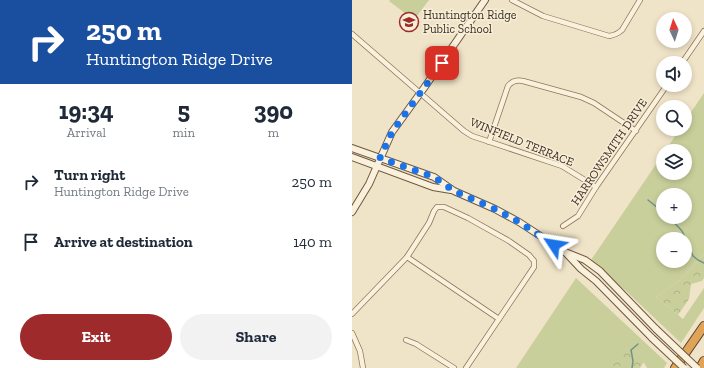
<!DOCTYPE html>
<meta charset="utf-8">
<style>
:root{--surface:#fff;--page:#f2f2f3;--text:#1f2937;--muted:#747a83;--accent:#9e2a2b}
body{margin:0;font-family:"Zilla Slab",serif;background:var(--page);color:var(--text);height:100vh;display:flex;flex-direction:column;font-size:15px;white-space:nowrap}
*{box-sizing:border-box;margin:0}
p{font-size:13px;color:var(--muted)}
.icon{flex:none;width:22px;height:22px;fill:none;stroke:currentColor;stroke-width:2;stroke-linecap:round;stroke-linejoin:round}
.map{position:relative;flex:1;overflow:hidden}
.panel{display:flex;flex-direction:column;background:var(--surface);width:352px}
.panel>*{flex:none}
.hud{background:#1a4fa0;color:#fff;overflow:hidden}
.needle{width:26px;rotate:356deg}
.fabs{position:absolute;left:304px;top:12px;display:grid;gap:8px}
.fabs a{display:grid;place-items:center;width:36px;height:36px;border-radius:50%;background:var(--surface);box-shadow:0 2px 6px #0003;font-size:20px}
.pin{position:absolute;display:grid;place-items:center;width:34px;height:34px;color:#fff;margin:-17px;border-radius:8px;box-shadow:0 2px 6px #0006}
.me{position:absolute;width:44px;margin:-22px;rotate:303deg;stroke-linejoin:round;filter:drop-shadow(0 0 3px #0008)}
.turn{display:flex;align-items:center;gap:14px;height:84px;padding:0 20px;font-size:18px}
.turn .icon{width:52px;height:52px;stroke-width:2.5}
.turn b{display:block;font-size:28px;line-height:34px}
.eta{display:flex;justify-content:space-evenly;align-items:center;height:68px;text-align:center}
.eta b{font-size:24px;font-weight:800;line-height:28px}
.cta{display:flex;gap:8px;margin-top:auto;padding:8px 20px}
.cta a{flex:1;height:46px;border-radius:24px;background:var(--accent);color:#fff;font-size:16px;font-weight:800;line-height:46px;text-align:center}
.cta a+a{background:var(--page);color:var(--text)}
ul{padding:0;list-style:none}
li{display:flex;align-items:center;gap:12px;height:60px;padding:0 20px}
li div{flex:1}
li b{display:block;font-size:15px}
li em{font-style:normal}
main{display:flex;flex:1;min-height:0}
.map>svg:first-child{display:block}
</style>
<main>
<section class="panel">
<div class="hud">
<div class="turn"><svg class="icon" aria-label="right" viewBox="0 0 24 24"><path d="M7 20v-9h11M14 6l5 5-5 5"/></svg><div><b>250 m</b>Huntington Ridge Drive</div></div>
</div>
<div class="eta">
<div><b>19:34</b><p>Arrival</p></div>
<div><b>5</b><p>min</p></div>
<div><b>390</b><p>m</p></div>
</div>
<ul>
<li><svg class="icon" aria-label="right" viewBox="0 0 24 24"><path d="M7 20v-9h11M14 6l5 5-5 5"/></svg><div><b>Turn right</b><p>Huntington Ridge Drive</p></div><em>250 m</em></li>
<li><svg class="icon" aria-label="arrive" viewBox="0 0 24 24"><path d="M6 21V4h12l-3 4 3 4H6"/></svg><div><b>Arrive at destination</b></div><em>140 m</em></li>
</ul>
<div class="cta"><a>Exit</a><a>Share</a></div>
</section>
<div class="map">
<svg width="352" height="368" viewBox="0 0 352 368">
<defs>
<pattern id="forest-crowns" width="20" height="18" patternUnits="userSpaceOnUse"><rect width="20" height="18" fill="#c9cf9b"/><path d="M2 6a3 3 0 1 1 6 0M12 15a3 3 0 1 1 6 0" fill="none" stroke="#aeb285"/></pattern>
</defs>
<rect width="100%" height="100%" fill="#f0e4c8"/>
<!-- grass -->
<g fill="#c9cf9b" fill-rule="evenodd">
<polygon points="38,0 77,0 62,20 37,1"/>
<path d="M 352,93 L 352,255 L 350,256 L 328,280 L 304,297 L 331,319 L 352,288 L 352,308 L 329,343 L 274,291 L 240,264 L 239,260 L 311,154 L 311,173 L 333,173 L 333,151 L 313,151 L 328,129 L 333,129 L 333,121 ZM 311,195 L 333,195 L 333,217 L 311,217 ZM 311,239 L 333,239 L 333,261 L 311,261 Z"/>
<polygon points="224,278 315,363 312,368 295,368 285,351 257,358 257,368 164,368"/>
</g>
<!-- forest -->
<g fill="url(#forest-crowns)">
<polygon points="352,255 352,278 350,281 339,284 337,299 326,315 304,297 328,280 350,256"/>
<polygon points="267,350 285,351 292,362 288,368 257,368 257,358"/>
</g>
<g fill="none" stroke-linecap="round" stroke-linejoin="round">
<!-- stream -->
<g stroke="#6f938a" stroke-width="1.5">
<polyline points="296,200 311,212"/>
<polyline points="317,217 330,231 335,241 341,256 346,260 352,263"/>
<polyline points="280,368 281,361 279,350 286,344"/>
</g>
<!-- street casing -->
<g stroke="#8d765c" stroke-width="6">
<g id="street">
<path d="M 160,0 L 191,16 L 257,36 C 263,35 266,34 270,30 L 288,0"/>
<polyline points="0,34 112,131 120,136 210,166 244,187"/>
<polyline points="330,63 352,31"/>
<path d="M 137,142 L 156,86 C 160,81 166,80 171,81 L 229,97 L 242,103 L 284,131"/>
<polyline points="211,226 226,216 244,187 315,85"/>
<polyline points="55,257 147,319"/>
<polyline points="0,314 55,257 77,223 82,211 85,207 92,207 116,218 157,241 177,255 182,261 182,267 114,368"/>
<polyline points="0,333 8,351 11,368"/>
<polyline points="54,340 64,344 102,368"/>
</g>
</g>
<!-- secondary casing -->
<g stroke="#6f573f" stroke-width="8">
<g id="secondary">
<polyline points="0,148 82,177 102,191 143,209 167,222 213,252 233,260 248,271 304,329"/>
<polyline points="0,157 81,187 99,190"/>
<polyline points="0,212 17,184 40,132 72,88 133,0"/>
<polyline points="214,253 229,269 244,281 300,338"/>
</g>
</g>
<!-- highway casing -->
<g stroke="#5b4430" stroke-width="10">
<g id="highway">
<polyline points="323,368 352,326"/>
<polyline points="348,368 352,361"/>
</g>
</g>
<!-- street -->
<use href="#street" stroke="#faf1dc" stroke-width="4.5"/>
<!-- secondary -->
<use href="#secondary" stroke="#faf1dc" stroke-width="6"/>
<!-- highway -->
<use href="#highway" stroke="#e0a458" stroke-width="8"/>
<!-- secondary-bridge casing -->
<g stroke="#6f573f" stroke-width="8" stroke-linecap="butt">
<g id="secondary-bridge">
<polyline points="304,329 345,368"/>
<polyline points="300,338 332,368"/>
</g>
</g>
<!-- secondary-bridge -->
<use href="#secondary-bridge" stroke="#faf1dc" stroke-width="6"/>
</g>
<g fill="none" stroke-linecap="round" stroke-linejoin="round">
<!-- route -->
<polyline stroke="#1a73e8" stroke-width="7" stroke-dasharray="0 12.6" points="90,63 40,132 28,158 82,177 102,191 143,209 167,222 202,245"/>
</g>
<!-- icons -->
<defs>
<g id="school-ring" transform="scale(1)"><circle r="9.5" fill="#f7eed8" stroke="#9e2a2b" stroke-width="1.5"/><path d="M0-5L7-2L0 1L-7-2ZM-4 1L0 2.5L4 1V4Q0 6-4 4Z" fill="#9e2a2b"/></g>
</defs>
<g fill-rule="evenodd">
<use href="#school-ring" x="57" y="22"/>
</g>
<g text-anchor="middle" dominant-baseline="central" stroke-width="3" stroke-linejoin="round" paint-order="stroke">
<!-- poi labels -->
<g font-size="12" fill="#3d2e20" stroke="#f7eed8" text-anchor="start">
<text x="71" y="15">Huntington Ridge<tspan x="71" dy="14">Public School</tspan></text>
</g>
<!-- street labels -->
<g font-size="12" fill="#3d2e20" stroke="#f7eed8">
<text transform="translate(170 142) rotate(22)">WINFIELD TERRACE</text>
<text transform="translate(257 152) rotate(-56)">HARROWSMITH DRIVE</text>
</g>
</g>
</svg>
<div class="fabs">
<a><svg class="needle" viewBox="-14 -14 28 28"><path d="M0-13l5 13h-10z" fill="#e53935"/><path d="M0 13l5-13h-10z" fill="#747a83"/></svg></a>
<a><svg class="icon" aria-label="sound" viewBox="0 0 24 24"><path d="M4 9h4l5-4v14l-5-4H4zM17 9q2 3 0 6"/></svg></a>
<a><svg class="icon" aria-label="search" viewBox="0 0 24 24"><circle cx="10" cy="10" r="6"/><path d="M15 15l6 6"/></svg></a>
<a><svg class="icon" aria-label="layers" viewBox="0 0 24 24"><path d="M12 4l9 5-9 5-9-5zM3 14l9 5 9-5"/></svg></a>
<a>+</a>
<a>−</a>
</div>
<div class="pin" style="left:90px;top:63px;background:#d93025"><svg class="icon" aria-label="arrive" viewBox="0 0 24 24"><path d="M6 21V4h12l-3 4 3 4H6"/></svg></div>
<svg class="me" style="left:202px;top:245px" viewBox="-20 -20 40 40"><path d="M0-17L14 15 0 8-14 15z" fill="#1a73e8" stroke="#fff" stroke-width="4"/></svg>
</div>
</main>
